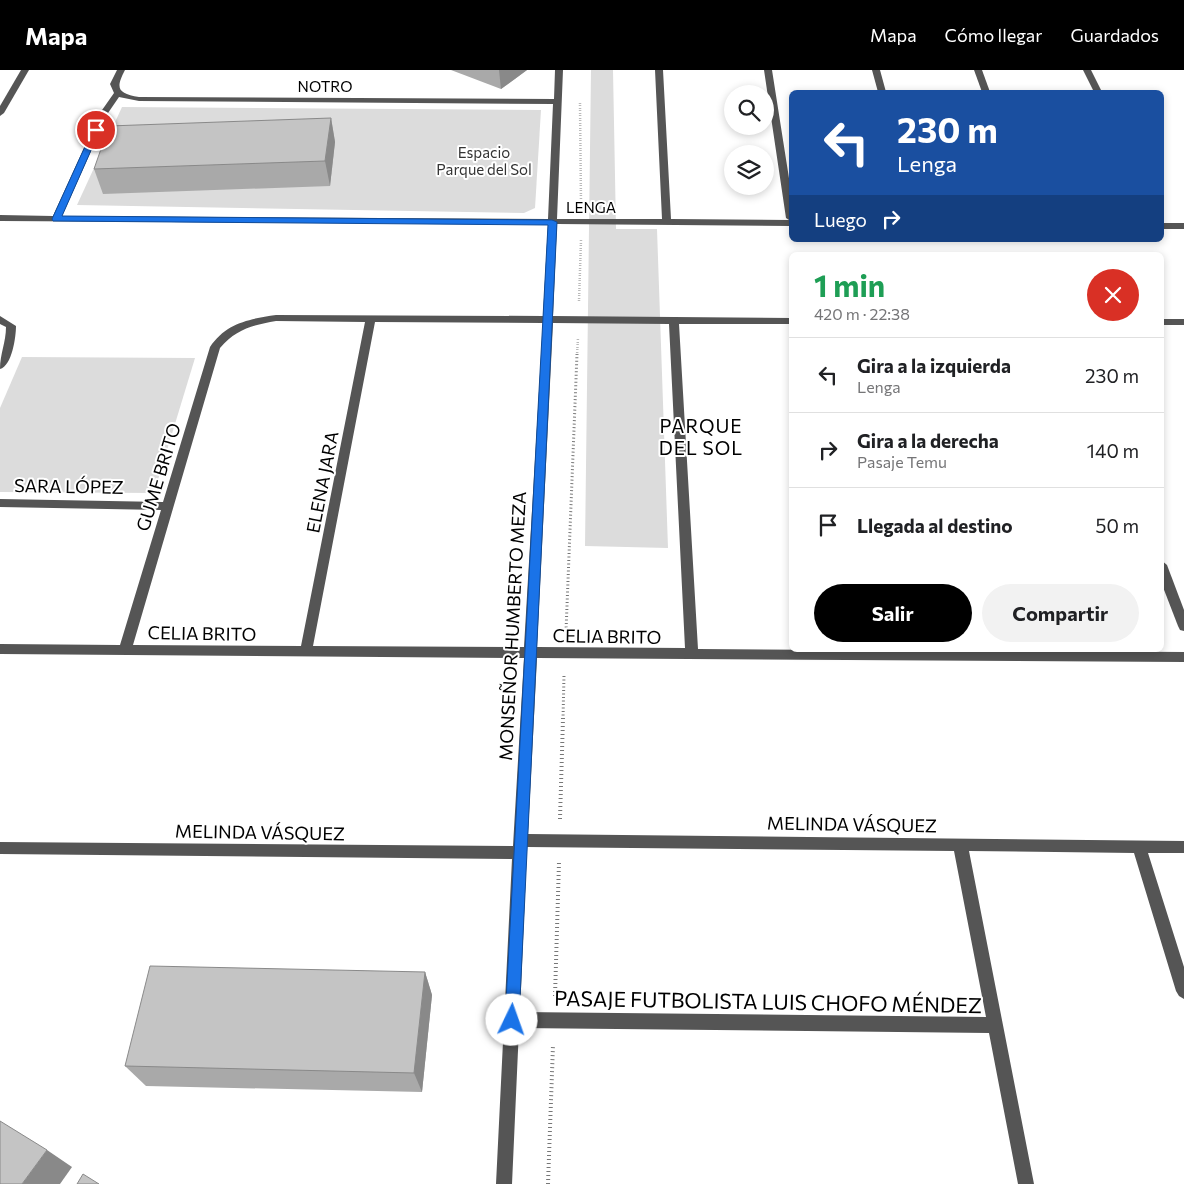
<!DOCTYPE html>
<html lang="es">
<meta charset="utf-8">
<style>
:root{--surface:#fff;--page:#f2f2f2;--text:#202124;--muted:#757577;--line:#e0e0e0;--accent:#000}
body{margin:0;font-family:Commissioner,sans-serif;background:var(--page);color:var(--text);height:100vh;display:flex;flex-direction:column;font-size:19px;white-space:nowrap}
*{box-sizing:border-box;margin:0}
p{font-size:16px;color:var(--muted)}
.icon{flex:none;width:28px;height:28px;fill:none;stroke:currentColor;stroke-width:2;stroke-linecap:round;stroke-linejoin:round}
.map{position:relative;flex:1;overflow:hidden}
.sheet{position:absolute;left:789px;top:182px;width:375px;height:400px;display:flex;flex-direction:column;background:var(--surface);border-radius:8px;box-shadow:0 2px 8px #0003}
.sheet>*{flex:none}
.banner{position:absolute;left:789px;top:20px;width:375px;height:152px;border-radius:8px;box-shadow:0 2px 8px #0003;background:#1a4fa0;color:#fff;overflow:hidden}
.controls{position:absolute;left:724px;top:15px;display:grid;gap:10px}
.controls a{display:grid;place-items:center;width:50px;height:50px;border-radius:50%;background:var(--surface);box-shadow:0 2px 8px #0003;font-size:25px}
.pin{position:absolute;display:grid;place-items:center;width:42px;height:42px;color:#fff;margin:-21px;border:2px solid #fff;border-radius:50%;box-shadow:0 1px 5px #0007}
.me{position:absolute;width:55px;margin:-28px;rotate:3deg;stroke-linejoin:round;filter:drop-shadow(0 0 4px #0008)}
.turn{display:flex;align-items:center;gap:18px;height:105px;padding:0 25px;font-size:22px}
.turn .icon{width:65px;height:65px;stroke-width:2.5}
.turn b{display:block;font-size:35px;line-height:42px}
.then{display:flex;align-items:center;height:48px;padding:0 25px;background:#0003;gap:10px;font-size:19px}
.round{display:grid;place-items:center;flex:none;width:52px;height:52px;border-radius:26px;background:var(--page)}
.headline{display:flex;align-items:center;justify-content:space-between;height:85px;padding:0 25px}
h1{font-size:30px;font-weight:700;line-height:38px;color:#1e9e55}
.button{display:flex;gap:10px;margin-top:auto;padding:10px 25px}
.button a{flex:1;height:58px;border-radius:30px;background:var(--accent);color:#fff;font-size:20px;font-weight:700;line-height:58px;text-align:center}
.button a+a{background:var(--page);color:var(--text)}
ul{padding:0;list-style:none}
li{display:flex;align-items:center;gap:15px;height:75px;padding:0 25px;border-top:1px solid var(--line)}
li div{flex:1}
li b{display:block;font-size:19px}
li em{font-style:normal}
header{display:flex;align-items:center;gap:30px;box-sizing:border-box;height:70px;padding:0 25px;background:var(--accent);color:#fff}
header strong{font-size:24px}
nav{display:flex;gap:28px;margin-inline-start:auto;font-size:18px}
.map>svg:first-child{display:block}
</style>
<header>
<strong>Mapa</strong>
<nav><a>Mapa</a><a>Cómo llegar</a><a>Guardados</a></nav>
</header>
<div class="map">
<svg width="1184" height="1114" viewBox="0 0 1184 1114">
<rect width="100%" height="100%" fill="#fff"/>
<!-- green -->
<g fill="#dcdcdc">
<polygon points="591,0 613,0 616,159 657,159 668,478 585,476"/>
<polygon points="122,37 541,40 535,138 524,143 77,135"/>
<polygon points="22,287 195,288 154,423 0,422 0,338"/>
</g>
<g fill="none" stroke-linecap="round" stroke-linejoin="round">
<!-- path-far2 -->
<g stroke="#777" stroke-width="2.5" stroke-dasharray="0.5 2" stroke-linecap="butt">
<polyline points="580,33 581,134"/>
<polyline points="579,231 581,170"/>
<polyline points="577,285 578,268"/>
</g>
<!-- path-far1 -->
<g stroke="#777" stroke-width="3" stroke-dasharray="1 2.5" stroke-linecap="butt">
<polyline points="566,561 577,284"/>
<polyline points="563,649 564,605"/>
</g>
<!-- path -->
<g stroke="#777" stroke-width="4" stroke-dasharray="1 3" stroke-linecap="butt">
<polyline points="560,749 563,648"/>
<polyline points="555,926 559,792"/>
<polyline points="548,1114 553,975"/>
</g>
<!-- minor -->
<g fill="#555" fill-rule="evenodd">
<polygon points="21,0 29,0 4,43 0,46 0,36"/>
<path d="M 117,0 L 125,0 C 115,19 118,23 139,27 L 554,29 L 555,0 L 563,0 L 557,149 L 662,149 L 655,0 L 663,0 L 671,149 L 789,150 L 786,148 L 764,0 L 772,0 L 791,121 L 791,156 L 557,154 L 553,246 L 791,248 L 791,254 L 679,254 L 698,579 L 1184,582 L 1184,592 L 537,588 L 528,764 L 1184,771 L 1184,783 L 1148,783 L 1184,897 L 1184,929 L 1179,926 L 1176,921 L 1134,783 L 969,781 L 1034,1114 L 1018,1114 L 989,963 L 519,958 L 512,1114 L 496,1114 L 512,789 L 0,784 L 0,772 L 513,776 L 524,588 L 0,584 L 0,574 L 120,575 L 161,440 L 0,437 L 0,429 L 163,432 L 210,277 C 226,253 249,249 276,245 L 543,246 L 548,154 L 0,151 L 0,145 L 53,146 L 100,43 L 114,23 L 110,14 ZM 119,27 L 139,31 L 553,34 L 548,149 L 62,146 L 108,43 ZM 276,251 L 365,252 L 301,576 L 133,575 L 220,278 C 236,259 253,255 276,251 ZM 375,252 L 543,253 L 524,577 L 313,576 ZM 553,253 L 669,254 L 685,578 L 537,577 ZM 527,777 L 954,781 L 986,947 L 520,942 Z"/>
<polygon points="872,0 880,0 886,22 878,22"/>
<polygon points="974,0 982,0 990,22 982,22"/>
<polygon points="1083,0 1091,0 1102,22 1094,22"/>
<rect x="1161" y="153" width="23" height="6"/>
<path d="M 0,246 L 16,256 C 16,267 12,296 0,299 C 0,284 6,272 6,257 L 0,254 Z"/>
<rect x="1161" y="249" width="23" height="6"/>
<polygon points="1161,490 1167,495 1184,540 1184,561 1180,560 1178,556 1161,512"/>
</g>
</g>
<!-- wall -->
<g fill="#a9a9a9">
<polygon points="451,0 527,0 501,19"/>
<polygon points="331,48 335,72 330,116 103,124 94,99"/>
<polygon points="425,902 432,925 422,1022 146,1016 125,996"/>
</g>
<!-- shaded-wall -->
<g fill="#898989">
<polygon points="499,0 527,0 501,19"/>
<polygon points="331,48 335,72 330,116 325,91"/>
<polygon points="425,902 432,925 422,1022 414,1003"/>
<polygon points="47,1080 72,1097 60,1114 22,1114"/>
</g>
<!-- building -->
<g fill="#c4c4c4" stroke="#898989">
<polygon points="331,48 325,91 94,99 109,56"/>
<polygon points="150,896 425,902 414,1003 125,996"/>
<polygon points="0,1051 47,1080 22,1114 0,1114"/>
<polygon points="83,1104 99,1114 77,1114"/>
</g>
<!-- route -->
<polygon fill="#1a73e8" stroke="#114b97" points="93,59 100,60 62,146 552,150 557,152 519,950 517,955 512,957 507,955 505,950 548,155 53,151 52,149"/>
<g text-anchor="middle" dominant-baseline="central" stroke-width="4" stroke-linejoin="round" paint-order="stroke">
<!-- far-street labels -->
<g font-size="15" fill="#000" stroke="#fff">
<text x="325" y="16">NOTRO</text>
<text x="591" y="137">LENGA</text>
</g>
<!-- far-park labels -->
<g font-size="15" fill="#333" stroke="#fff">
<text x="484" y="82">Espacio<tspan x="484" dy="17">Parque del Sol</tspan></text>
</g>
<!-- street labels -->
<g font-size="18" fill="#000" stroke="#fff">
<text transform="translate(158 407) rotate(-73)">GUME BRITO</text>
<text transform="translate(322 412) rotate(-79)">ELENA JARA</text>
<text transform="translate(69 416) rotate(1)">SARA LÓPEZ</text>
<text transform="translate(512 556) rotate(-87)">MONSEÑOR HUMBERTO MEZA</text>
<text transform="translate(202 563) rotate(1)">CELIA BRITO</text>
<text transform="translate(607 566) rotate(1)">CELIA BRITO</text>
<text transform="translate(852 754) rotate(1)">MELINDA VÁSQUEZ</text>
<text transform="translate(260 762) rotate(1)">MELINDA VÁSQUEZ</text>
</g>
<!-- neighbourhood labels -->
<g font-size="19" letter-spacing="1" fill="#000" stroke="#fff">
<text x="701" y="355">PARQUE<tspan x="701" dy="22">DEL SOL</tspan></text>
</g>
<!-- near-street labels -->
<g font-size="21" fill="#000" stroke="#fff">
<text transform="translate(768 931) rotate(1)">PASAJE FUTBOLISTA LUIS CHOFO MÉNDEZ</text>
</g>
</g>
</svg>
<div class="controls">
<a><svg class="icon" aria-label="search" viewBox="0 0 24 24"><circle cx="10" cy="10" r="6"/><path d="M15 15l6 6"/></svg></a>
<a><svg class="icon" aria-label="layers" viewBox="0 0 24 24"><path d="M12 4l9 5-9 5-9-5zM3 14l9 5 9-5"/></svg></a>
</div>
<div class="pin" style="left:96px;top:60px;background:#d93025"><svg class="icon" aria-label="arrive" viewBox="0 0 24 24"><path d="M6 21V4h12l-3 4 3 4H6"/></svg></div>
<svg class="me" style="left:512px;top:950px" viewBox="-20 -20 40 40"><circle r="19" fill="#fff"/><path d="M0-13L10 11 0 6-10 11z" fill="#1a73e8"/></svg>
<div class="banner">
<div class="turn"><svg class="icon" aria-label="left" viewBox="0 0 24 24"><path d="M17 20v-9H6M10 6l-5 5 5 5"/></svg><div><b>230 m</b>Lenga</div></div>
<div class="then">Luego<svg class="icon" aria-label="right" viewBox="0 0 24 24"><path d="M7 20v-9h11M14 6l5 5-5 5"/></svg></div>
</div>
<section class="sheet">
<div class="headline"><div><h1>1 min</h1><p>420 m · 22:38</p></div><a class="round" style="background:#d93025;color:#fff"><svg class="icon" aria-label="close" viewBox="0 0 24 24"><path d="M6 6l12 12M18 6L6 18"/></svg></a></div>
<ul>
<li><svg class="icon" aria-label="left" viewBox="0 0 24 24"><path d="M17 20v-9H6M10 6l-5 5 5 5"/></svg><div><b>Gira a la izquierda</b><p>Lenga</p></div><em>230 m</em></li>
<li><svg class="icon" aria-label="right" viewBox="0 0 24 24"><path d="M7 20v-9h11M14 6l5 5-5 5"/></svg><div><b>Gira a la derecha</b><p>Pasaje Temu</p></div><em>140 m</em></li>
<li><svg class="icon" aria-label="arrive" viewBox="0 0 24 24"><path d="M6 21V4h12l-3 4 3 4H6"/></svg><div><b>Llegada al destino</b></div><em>50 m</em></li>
</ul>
<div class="button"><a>Salir</a><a>Compartir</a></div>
</section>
</div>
